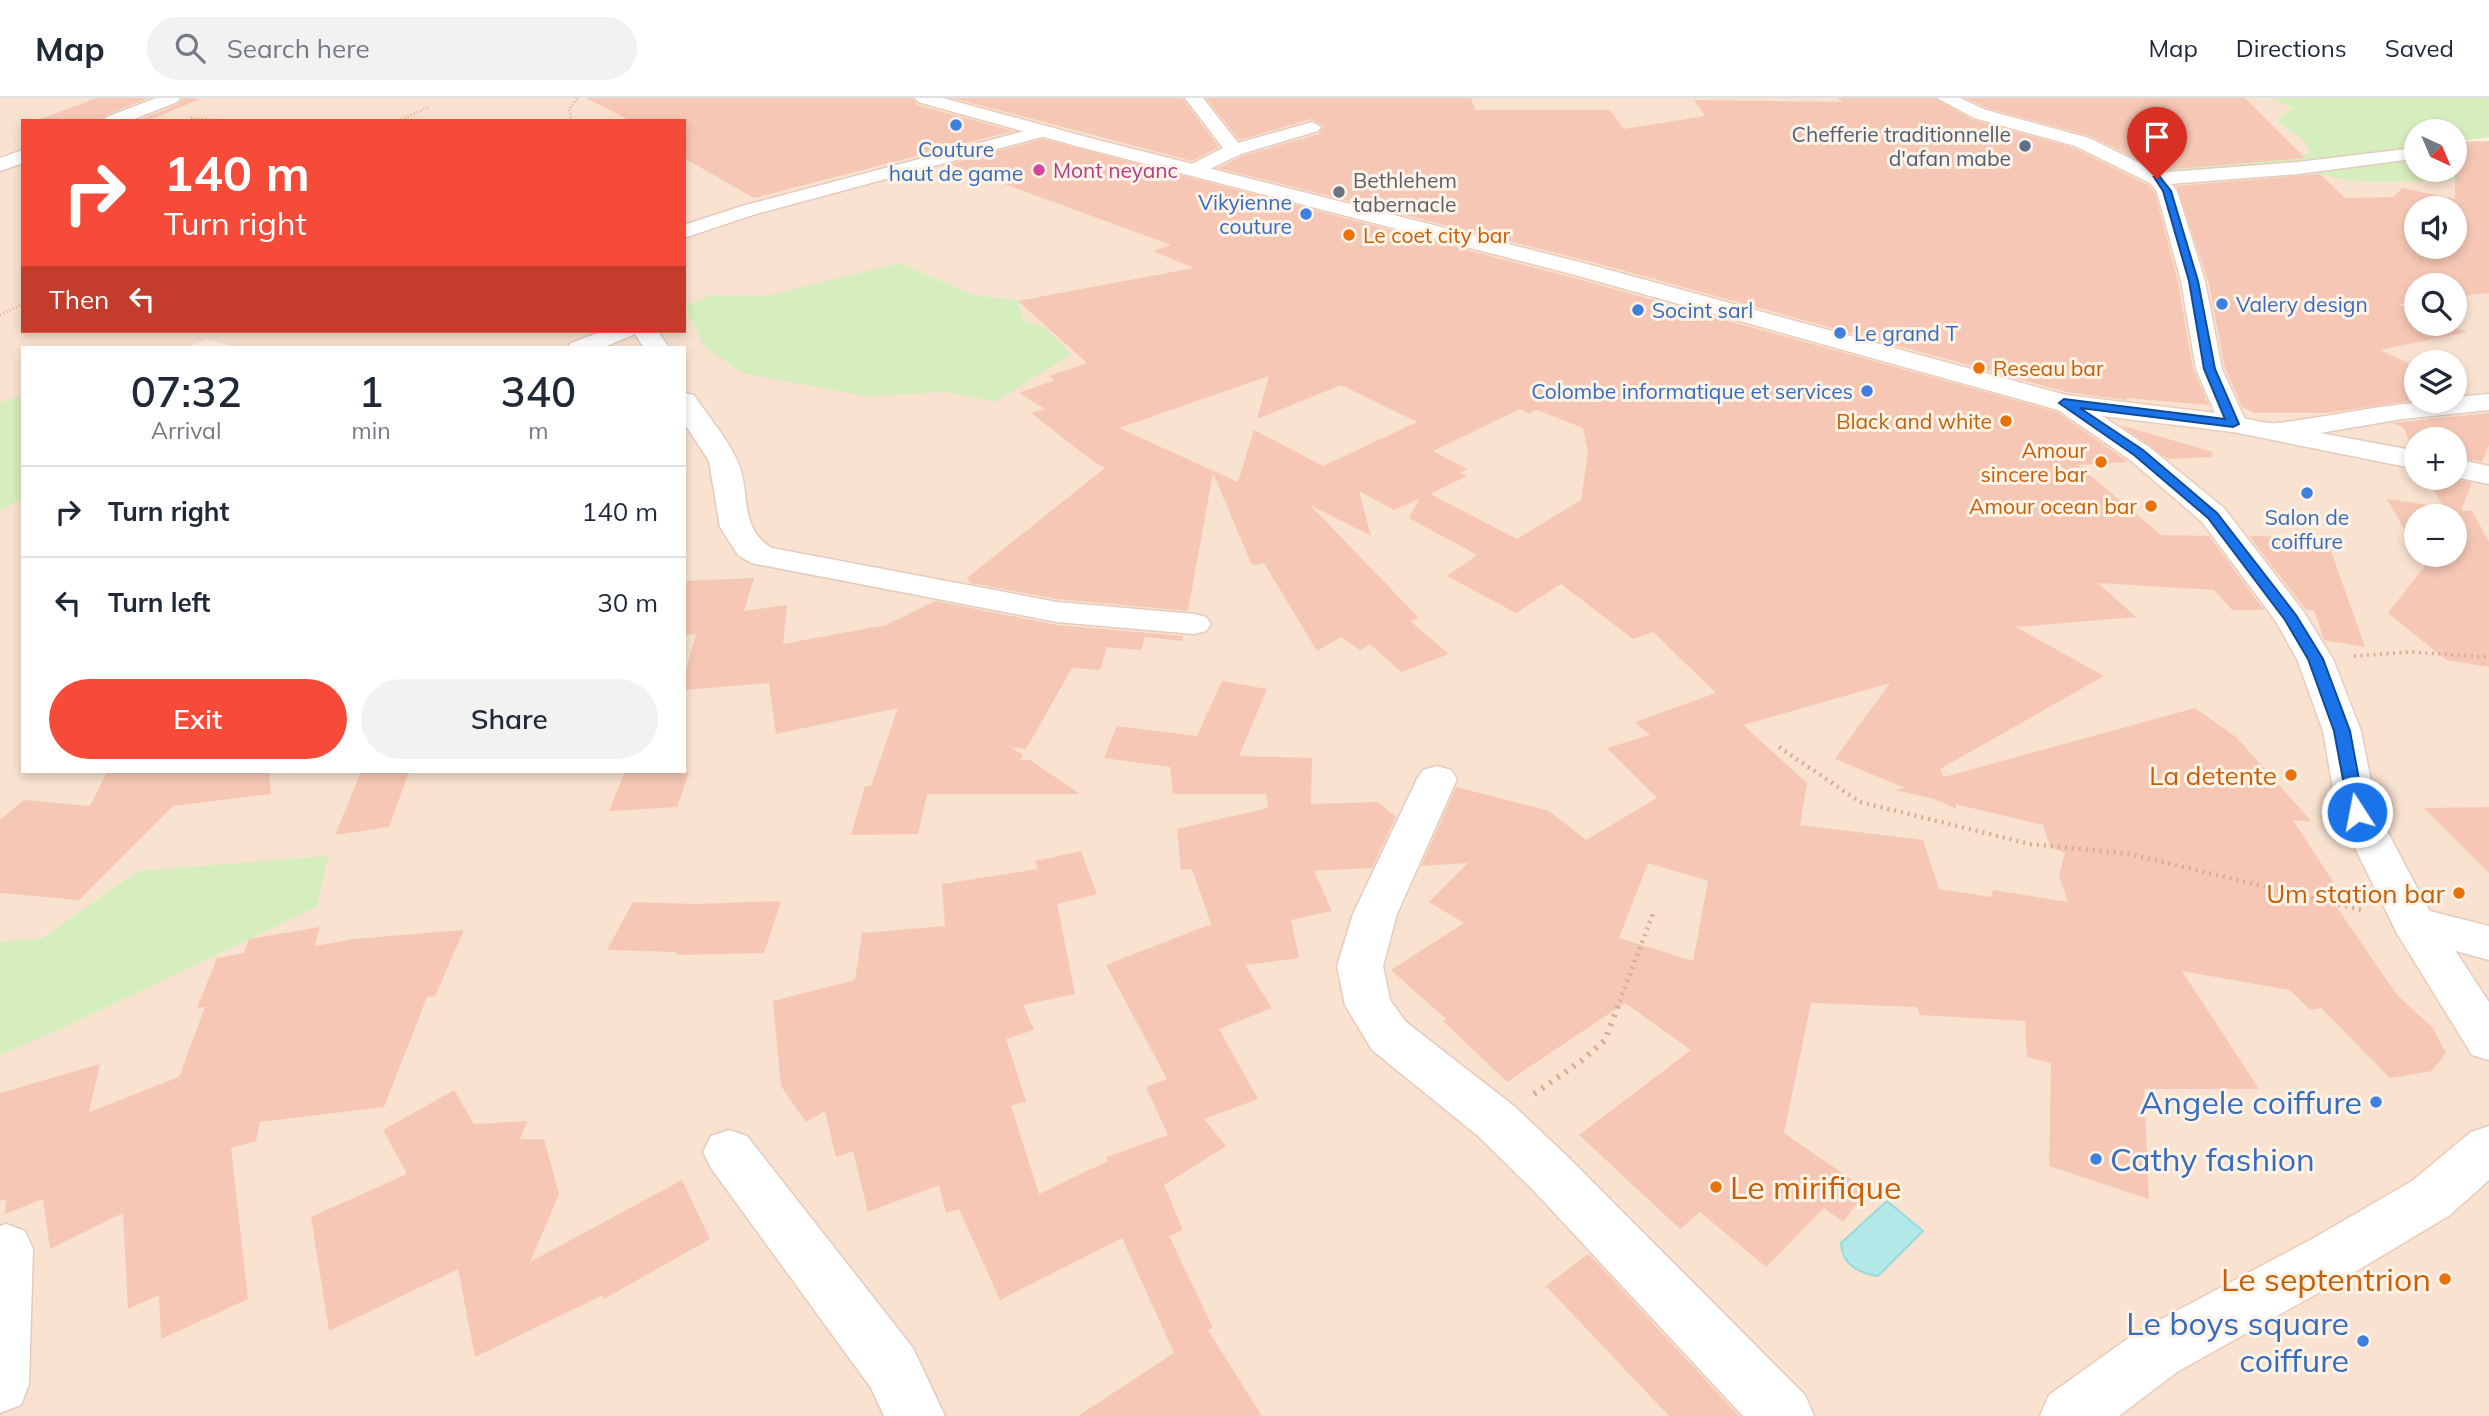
<!DOCTYPE html>
<meta charset="utf-8">
<style>
:root{--surface:#fff;--page:#f2f2f3;--text:#1f2937;--muted:#747a83;--line:#e0e1e3;--accent:#f54b38}
body{margin:0;font-family:Mulish,sans-serif;background:var(--page);color:var(--text);height:100vh;display:flex;flex-direction:column;font-size:26px;white-space:nowrap}
*{box-sizing:border-box;margin:0}
p{font-size:23px;color:var(--muted)}
.icon{flex:none;width:38px;height:38px;fill:none;stroke:currentColor;stroke-width:2;stroke-linecap:round;stroke-linejoin:round}
.map{position:relative;flex:1;overflow:hidden}
.details{position:absolute;left:21px;top:248px;width:665px;height:427px;display:flex;flex-direction:column;background:var(--surface);border-radius:0px;box-shadow:0 4px 10px #0003}
.details>*{flex:none}
.banner{position:absolute;left:21px;top:21px;width:665px;height:214px;border-radius:0px;box-shadow:0 4px 10px #0003;background:#f54b38;color:#fff;overflow:hidden}
.needle{width:46px;rotate:136deg}
.tools{position:absolute;left:2404px;top:21px;display:grid;gap:14px}
.tools a{display:grid;place-items:center;width:63px;height:63px;border-radius:50%;background:var(--surface);box-shadow:0 4px 10px #0003;font-size:35px}
.pin{position:absolute;display:grid;place-items:center;width:60px;height:60px;color:#fff;margin:-72px -30px;border-radius:50% 50% 50% 0;rotate:-45deg;box-shadow:0 0 7px #0007}
.pin .icon{rotate:45deg}
.me{position:absolute;width:77px;margin:-38px;rotate:349deg;stroke-linejoin:round;filter:drop-shadow(0 0 5px #0008)}
.turn{display:flex;align-items:center;gap:24px;height:147px;padding:0 28px;font-size:32px}
.turn .icon{width:91px;height:91px;stroke-width:2.5}
.turn b{display:block;font-size:49px;line-height:60px}
.then{display:flex;align-items:center;height:66px;padding:0 28px;background:#0003;gap:14px;font-size:26px}
.eta{display:flex;justify-content:space-evenly;align-items:center;height:119px;text-align:center}
.eta b{font-size:42px;font-weight:600;line-height:49px}
.primary-button{display:flex;gap:14px;margin-top:auto;padding:14px 28px}
.primary-button a{flex:1;height:80px;border-radius:42px;background:var(--accent);color:#fff;font-size:28px;font-weight:600;line-height:80px;text-align:center}
.primary-button a+a{background:var(--page);color:var(--text)}
ul{padding:0;list-style:none}
li{display:flex;align-items:center;gap:21px;height:91px;padding:0 28px;border-top:2px solid var(--line)}
li div{flex:1}
li b{display:block;font-size:26px}
li em{font-style:normal}
header{display:flex;align-items:center;gap:42px;box-sizing:border-box;height:98px;padding:0 35px;background:var(--surface);border-bottom:2px solid var(--line)}
header strong{font-size:33px}
nav{display:flex;gap:38px;margin-inline-start:auto;font-size:24px}
.search{width:490px;height:63px;background:var(--page);display:flex;align-items:center;gap:18px;box-sizing:border-box;padding:0 24px;border-radius:38px;color:var(--muted);font-size:26px}
.map>svg:first-child{display:block}
</style>
<header>
<strong>Map</strong>
<div class="search"><svg class="icon" aria-label="search" viewBox="0 0 24 24"><circle cx="10" cy="10" r="6"/><path d="M15 15l6 6"/></svg>Search here</div>
<nav><a>Map</a><a>Directions</a><a>Saved</a></nav>
</header>
<div class="map">
<svg width="2489" height="1318" viewBox="0 0 2489 1318">
<rect width="100%" height="100%" fill="#feefe0"/>
<!-- residential -->
<g fill="#f9e2d0" fill-rule="evenodd">
<path d="M 0,0 L 2193,0 L 2291,68 L 2340,81 L 2365,84 L 2489,78 L 2489,1318 L 0,1318 L 0,957 L 63,930 L 317,809 L 327,759 L 138,773 L 41,841 L 0,844 L 0,413 L 23,401 L 23,674 L 684,674 L 684,250 L 240,250 L 207,241 L 186,250 L 23,250 L 23,297 L 0,305 ZM 23,23 L 684,23 L 684,233 L 23,233 ZM 2417,110 L 2455,110 L 2455,149 L 2417,149 ZM 901,165 L 973,197 L 1017,202 L 1023,222 L 1045,230 L 995,304 L 946,294 L 711,197 L 766,198 ZM 2417,187 L 2455,187 L 2455,226 L 2417,226 ZM 2417,264 L 2455,264 L 2455,303 L 2417,303 ZM 2417,341 L 2455,341 L 2455,380 L 2417,380 ZM 2417,418 L 2455,418 L 2455,457 L 2417,457 Z"/>
<polygon points="2229,0 2276,1 2293,12 2278,24 2304,43 2310,54 2298,60"/>
</g>
<!-- green -->
<g fill="#d6edbd">
<polygon points="2271,0 2489,0 2489,39 2455,44 2455,33 2417,33 2417,47 2413,49 2417,51 2417,72 2455,72 2465,82 2365,84 2340,81 2298,70 2170,73 2136,62 2117,49 2298,60 2310,54 2304,43 2278,24 2280,19 2293,11"/>
<polygon points="900,165 973,197 1018,202 1023,222 1045,230 1071,256 995,304 946,294 865,298 742,275 704,248 685,209 711,197 766,198"/>
<polygon points="23,297 23,401 0,413 0,305"/>
<polygon points="328,758 317,809 63,930 0,957 0,844 41,841 138,773"/>
</g>
<!-- water -->
<path fill="#b3e8e9" stroke="#98dadc" stroke-width="2" d="M 1887,1103 L 1923,1133 L 1878,1178 C 1858,1175 1842,1166 1841,1145 Z"/>
<!-- building -->
<g fill="#f6c7b5" fill-rule="evenodd">
<polygon points="97,0 149,0 106,17 102,23 35,23"/>
<polygon points="183,0 200,1 147,23 137,23 178,6"/>
<polygon points="586,0 912,0 917,7 1013,33 754,100 684,60 684,23 631,23"/>
<polygon points="953,0 1182,0 1219,49 1192,63"/>
<polygon points="1206,0 1471,0 1475,12 1610,12 1624,31 1705,18 1694,2 1843,4 1837,0 1935,0 1973,22 2074,50 2148,87 2155,95 2178,184 2193,271 2209,307 2125,300 2127,302 2067,294 1592,164 1218,70 1242,58 1319,36 1324,28 1311,21 1239,42"/>
<polygon points="1966,0 2245,0 2305,60 2160,72 2090,38 1987,10"/>
<path d="M 1043,41 L 1574,180 L 2057,314 L 2128,364 L 2078,367 L 2161,437 L 2209,438 L 2264,512 L 2232,512 L 2214,492 L 2098,485 L 2136,519 L 2016,529 L 2104,578 L 1940,671 L 1944,679 L 2195,610 L 2236,639 L 2312,724 L 2293,722 L 2339,793 L 2325,792 L 2397,897 L 2432,929 L 2446,955 L 2432,973 L 2390,980 L 2321,910 L 2310,912 L 2290,892 L 2182,873 L 2259,991 L 2144,991 L 2149,1101 L 2049,1068 L 2051,965 L 2027,959 L 2025,923 L 1920,917 L 1917,909 L 1811,905 L 1784,1035 L 1867,1092 L 1843,1124 L 1824,1110 L 1766,1169 L 1700,1114 L 1680,1131 L 1579,1037 L 1691,952 L 1625,905 L 1507,984 L 1443,923 L 1446,921 L 1391,872 L 1464,825 L 1429,804 L 1468,765 L 1421,768 L 1456,689 L 1549,713 L 1586,742 L 1657,700 L 1607,650 L 1650,637 L 1635,624 L 1716,595 L 1653,534 L 1633,541 L 1561,486 L 1516,515 L 1447,478 L 1477,457 L 1409,420 L 1419,401 L 1394,412 L 1359,393 L 1371,438 L 1310,407 L 1419,520 L 1410,523 L 1449,556 L 1401,574 L 1370,546 L 1360,552 L 1341,539 L 1317,553 L 1264,465 L 1252,467 L 1213,375 L 1188,513 L 1057,501 L 970,485 L 967,480 L 1105,370 L 1094,364 L 1031,315 L 1045,311 L 1019,295 L 1055,282 L 1049,278 L 1087,265 L 1018,203 L 1194,170 L 1153,153 L 1171,147 L 950,66 ZM 1269,278 L 1257,321 L 1341,287 L 1417,324 L 1323,368 L 1254,332 L 1238,384 L 1119,330 ZM 1520,311 L 1529,316 L 1537,312 L 1583,330 L 1588,354 L 1581,402 L 1517,441 L 1430,396 L 1467,378 L 1460,375 L 1467,371 L 1433,353 ZM 1890,585 L 1835,661 L 1905,690 L 1895,692 L 1934,701 L 1957,711 L 1955,706 L 2043,727 L 2050,749 L 2065,755 L 2059,777 L 2068,804 L 1993,792 L 1991,799 L 1939,791 L 1923,742 L 1800,727 L 1807,685 L 1743,627 ZM 1648,765 L 1708,783 L 1693,863 L 1619,840 Z"/>
<path d="M 2489,43 L 2489,195 L 2455,199 L 2455,187 L 2417,187 L 2417,204 L 2398,206 L 2417,214 L 2417,226 L 2446,226 L 2467,234 L 2380,252 L 2417,269 L 2417,302 L 2326,315 L 2254,315 L 2242,309 L 2225,270 L 2208,182 L 2176,88 L 2320,76 L 2345,100 L 2393,99 L 2403,90 L 2455,101 L 2455,44 ZM 2417,110 L 2455,110 L 2455,149 L 2417,149 Z"/>
<polygon points="2489,315 2489,347 2482,364 2455,359 2455,341 2417,341 2417,350 2413,350 2403,329 2392,325"/>
<polygon points="2120,327 2213,354 2212,359 2168,361"/>
<polygon points="2428,380 2453,380 2472,385 2461,412 2472,413 2489,444 2489,569 2446,562 2388,515 2428,464 2420,457 2455,457 2455,418 2417,418 2417,454 2387,401 2443,409"/>
<polygon points="2249,438 2310,439 2306,447 2330,450 2365,549 2324,542 2314,512 2306,512"/>
<polygon points="754,480 744,513 787,507 783,546 886,527 935,503 1057,527 1183,538 1182,543 1145,539 1141,552 1107,549 1100,572 1072,570 1026,651 1010,649 1023,657 1020,662 1030,662 1080,696 927,696 918,736 851,737 865,688 871,688 898,610 776,636 769,585 684,592 684,579 696,536 684,537 684,483"/>
<polygon points="1222,583 1267,591 1239,658 1312,660 1311,706 1378,704 1396,719 1372,770 1314,773 1332,813 1291,822 1299,860 1245,867 1272,910 1219,931 1258,1001 1204,1021 1226,1048 1164,1087 1183,1132 1169,1138 1213,1230 1208,1232 1262,1318 1078,1318 1174,1255 1122,1140 1000,1202 959,1111 946,1115 939,1087 868,1114 853,1053 836,1059 825,1013 806,1024 781,988 773,903 855,882 862,835 945,828 942,786 1038,771 1035,763 1081,753 1097,796 1057,806 1075,896 1023,907 1034,932 1006,941 1026,1003 1011,1008 1039,1096 1108,1063 1106,1059 1168,1037 1146,989 1167,981 1106,867 1211,826 1192,771 1181,772 1177,731 1268,710 1266,696 1173,696 1170,669 1104,660 1117,628 1197,638"/>
<polygon points="107,674 269,674 271,696 173,708 79,802 0,795 0,722 24,702 90,708"/>
<polygon points="361,674 409,674 389,729 335,737"/>
<polygon points="625,674 689,674 677,709 609,713"/>
<polygon points="2489,709 2489,775 2424,710"/>
<polygon points="781,803 764,855 676,857 677,854 607,852 633,804 695,806"/>
<polygon points="320,829 315,848 353,841 464,832 435,898 427,899 384,1009 260,1024 256,1043 231,1050 248,1201 161,1241 159,1197 128,1211 123,1115 50,1151 43,1101 5,1116 6,1101 0,1103 0,995 100,966 89,1014 179,979 205,909 197,910 217,860 244,855 249,841"/>
<polygon points="454,992 474,1026 527,1023 520,1041 544,1041 559,1096 530,1164 682,1082 710,1141 604,1201 603,1197 475,1259 458,1171 329,1233 311,1119 407,1076 383,1032"/>
<polygon points="1588,1156 1599,1167 1739,1318 1669,1318 1546,1188"/>
</g>
<g fill="none" stroke-linecap="round" stroke-linejoin="round">
<!-- street casing -->
<g stroke="#e5cbbe" stroke-width="3">
<g id="street">
<polygon points="156,0 180,0 177,4 129,23 104,23 107,19"/>
<polygon points="1185,0 1203,0 1238,45 1312,24 1321,29 1318,33 1241,56 1197,77 1190,75 1187,71 1190,67 1223,50"/>
<polygon points="1043,28 1052,33 1049,37 756,116 684,140 684,127 742,108"/>
<polygon points="2406,51 2415,57 2413,61 2298,76 2157,87 2150,85 2147,81 2150,77 2157,75 2298,64"/>
<polygon points="23,52 23,65 0,73 0,60"/>
<polygon points="603,233 658,233 669,250 644,250 635,236 602,250 567,250 571,245"/>
<path d="M 684,295 L 694,297 C 708,318 726,339 737,362 C 752,394 737,429 772,450 L 1057,504 L 1194,516 L 1206,519 L 1211,526 L 1206,533 L 1194,536 L 1057,524 L 751,465 L 738,457 L 720,429 L 709,363 L 684,325 Z"/>
<path d="M 2489,296 L 2489,312 L 2402,321 L 2320,335 L 2417,353 L 2417,371 L 2233,334 L 2223,332 L 2219,326 L 2223,320 C 2242,316 2259,327 2277,325 C 2337,318 2394,303 2455,303 L 2455,299 Z"/>
<polygon points="2455,361 2489,368 2489,386 2455,379"/>
<polygon points="1437,668 1451,672 1457,681 1397,816 1383,868 1390,902 1406,924 1514,1008 1569,1060 1805,1297 1814,1318 1743,1318 1533,1092 1478,1038 1372,952 1345,907 1337,868 1353,816 1417,681 1423,672"/>
<polygon points="2414,809 2489,828 2489,862 2398,837 2392,825 2398,813"/>
<polygon points="729,1032 747,1038 913,1250 945,1318 884,1318 871,1290 711,1070 703,1054 711,1038"/>
<polygon points="6,1126 25,1133 33,1151 29,1286 21,1307 0,1315 0,1128"/>
</g>
</g>
<!-- secondary casing -->
<g stroke="#ebcbba" stroke-width="3">
<g id="secondary">
<polygon points="915,0 943,0 1090,40 1591,167 2066,297 2215,315 2196,271 2181,183 2157,94 2150,85 2075,48 1974,20 1937,0 1960,0 1986,12 2089,40 2164,77 2177,93 2205,183 2222,271 2247,326 2243,332 2233,334 2102,318 2149,349 2224,410 2303,513 2333,561 2361,633 2377,714 2431,816 2489,904 2489,962 2472,957 2398,837 2337,714 2323,633 2297,561 2275,522 2202,424 2129,361 2058,312 1575,177 1076,48 918,4"/>
<polygon points="2489,1028 2489,1082 2450,1117 2350,1177 2177,1274 2119,1318 2040,1318 2049,1297 2137,1234 2312,1141 2412,1083 2471,1034"/>
</g>
</g>
<!-- path-far3 -->
<g stroke="#dbaa98" stroke-width="2.5" stroke-dasharray="1 2.5" stroke-linecap="butt">
<polyline points="191,20 232,23"/>
<polyline points="398,23 429,9"/>
<polyline points="572,23 569,11 578,0"/>
<polyline points="0,217 23,206"/>
</g>
<!-- path-far2 -->
<polyline stroke="#dbaa98" stroke-width="3.5" stroke-dasharray="2 4.5" stroke-linecap="butt" points="2354,558 2409,554 2489,559"/>
<!-- path-far1 -->
<g stroke="#dbaa98" stroke-width="4.5" stroke-dasharray="2 5" stroke-linecap="butt">
<polyline points="1779,649 1860,704 2030,746 2130,756 2361,812"/>
<polyline points="1617,910 1654,813"/>
</g>
<!-- path -->
<polyline stroke="#dbaa98" stroke-width="6" stroke-dasharray="2.5 7" stroke-linecap="butt" points="1534,996 1581,963 1605,942 1618,908"/>
<!-- street -->
<use href="#street" fill="#fff" fill-rule="evenodd"/>
<!-- secondary -->
<use href="#secondary" fill="#fff" fill-rule="evenodd"/>
</g>
<!-- route -->
<polygon fill="#1a73e8" stroke="#114b97" stroke-width="2" points="2154,79 2160,79 2171,93 2198,183 2215,271 2239,326 2233,329 2080,310 2143,352 2217,415 2296,517 2323,561 2350,633 2365,714 2363,718 2357,719 2349,714 2334,633 2308,561 2285,522 2208,420 2134,357 2059,305 2064,301 2225,321 2204,271 2189,183 2163,93"/>
<!-- markers -->
<g fill="#3f7fe0" stroke="#fff3e8" stroke-width="2.5">
<circle cx="956" cy="27" r="7"/>
<circle cx="1306" cy="116" r="7"/>
<circle cx="2222" cy="206" r="7"/>
<circle cx="1638" cy="212" r="7"/>
<circle cx="1840" cy="235" r="7"/>
<circle cx="1867" cy="293" r="7"/>
<circle cx="2307" cy="395" r="7"/>
<circle cx="2376" cy="1004" r="7"/>
<circle cx="2096" cy="1061" r="7"/>
<circle cx="2363" cy="1243" r="7"/>
</g>
<circle fill="#5c6f8a" stroke="#fff3e8" stroke-width="2.5" cx="2025" cy="48" r="7"/>
<circle fill="#d1479c" stroke="#fff3e8" stroke-width="2.5" cx="1039" cy="72" r="7"/>
<circle fill="#6b7280" stroke="#fff3e8" stroke-width="2.5" cx="1339" cy="94" r="7"/>
<g fill="#e8710a" stroke="#fff3e8" stroke-width="2.5">
<circle cx="1349" cy="137" r="7"/>
<circle cx="1979" cy="270" r="7"/>
<circle cx="2006" cy="323" r="7"/>
<circle cx="2101" cy="364" r="7"/>
<circle cx="2151" cy="408" r="7"/>
<circle cx="2291" cy="677" r="7"/>
<circle cx="2459" cy="795" r="7"/>
<circle cx="1716" cy="1089" r="7"/>
<circle cx="2445" cy="1181" r="7"/>
</g>
<g text-anchor="middle" dominant-baseline="central" stroke-width="6" stroke-linejoin="round" paint-order="stroke">
<!-- far-service labels -->
<g font-size="21" fill="#4e5e75" stroke="#fff3e8" text-anchor="end">
<text x="2011" y="36">Chefferie traditionnelle<tspan x="2011" dy="24">d'afan mabe</tspan></text>
</g>
<!-- far-shop labels -->
<g font-size="21" fill="#366cbe" stroke="#fff3e8" text-anchor="start">
<text x="956" y="51" text-anchor="middle">Couture<tspan x="956" dy="24">haut de game</tspan></text>
<text x="1292" y="104" text-anchor="end">Vikyienne<tspan x="1292" dy="24">couture</tspan></text>
<text x="2236" y="206">Valery design</text>
<text x="1652" y="212">Socint sarl</text>
<text x="1854" y="235">Le grand T</text>
<text x="1853" y="293" text-anchor="end">Colombe informatique et services</text>
<text x="2307" y="419" text-anchor="middle">Salon de<tspan x="2307" dy="24">coiffure</tspan></text>
</g>
<!-- far-hotel labels -->
<g font-size="21" fill="#b23c85" stroke="#fff3e8" text-anchor="start">
<text x="1053" y="72">Mont neyanc</text>
</g>
<!-- far-worship labels -->
<g font-size="21" fill="#5b616d" stroke="#fff3e8" text-anchor="start">
<text x="1353" y="82">Bethlehem<tspan x="1353" dy="24">tabernacle</tspan></text>
</g>
<!-- far-food labels -->
<g font-size="21" fill="#c56008" stroke="#fff3e8" text-anchor="end">
<text x="1363" y="137" text-anchor="start">Le coet city bar</text>
<text x="1993" y="270" text-anchor="start">Reseau bar</text>
<text x="1992" y="323">Black and white</text>
<text x="2087" y="352">Amour<tspan x="2087" dy="24">sincere bar</tspan></text>
<text x="2137" y="408">Amour ocean bar</text>
</g>
<!-- food labels -->
<g font-size="26" fill="#c56008" stroke="#fff3e8" text-anchor="end">
<text x="2277" y="677">La detente</text>
<text x="2445" y="795">Um station bar</text>
</g>
<!-- near-shop labels -->
<g font-size="32" fill="#366cbe" stroke="#fff3e8" text-anchor="end">
<text x="2362" y="1004">Angele coiffure</text>
<text x="2110" y="1061" text-anchor="start">Cathy fashion</text>
<text x="2349" y="1225">Le boys square<tspan x="2349" dy="37">coiffure</tspan></text>
</g>
<!-- near-food labels -->
<g font-size="32" fill="#c56008" stroke="#fff3e8" text-anchor="start">
<text x="1730" y="1089">Le mirifique</text>
<text x="2431" y="1181" text-anchor="end">Le septentrion</text>
</g>
</g>
</svg>
<div class="tools">
<a><svg class="needle" viewBox="-14 -14 28 28"><path d="M0-13l5 13h-10z" fill="#e53935"/><path d="M0 13l5-13h-10z" fill="#747a83"/></svg></a>
<a><svg class="icon" aria-label="sound" viewBox="0 0 24 24"><path d="M4 9h4l5-4v14l-5-4H4zM17 9q2 3 0 6"/></svg></a>
<a><svg class="icon" aria-label="search" viewBox="0 0 24 24"><circle cx="10" cy="10" r="6"/><path d="M15 15l6 6"/></svg></a>
<a><svg class="icon" aria-label="layers" viewBox="0 0 24 24"><path d="M12 4l9 5-9 5-9-5zM3 14l9 5 9-5"/></svg></a>
<a>+</a>
<a>−</a>
</div>
<div class="pin" style="left:2157px;top:81px;background:#d93025"><svg class="icon" aria-label="arrive" viewBox="0 0 24 24"><path d="M6 21V4h12l-3 4 3 4H6"/></svg></div>
<svg class="me" style="left:2357px;top:714px" viewBox="-20 -20 40 40"><circle r="17" fill="#1a73e8" stroke="#fff" stroke-width="3"/><path d="M0-11L8 9 0 5-8 9z" fill="#fff"/></svg>
<div class="banner">
<div class="turn"><svg class="icon" aria-label="right" viewBox="0 0 24 24"><path d="M7 20v-9h11M14 6l5 5-5 5"/></svg><div><b>140 m</b>Turn right</div></div>
<div class="then">Then<svg class="icon" aria-label="left" viewBox="0 0 24 24"><path d="M17 20v-9H6M10 6l-5 5 5 5"/></svg></div>
</div>
<section class="details">
<div class="eta">
<div><b>07:32</b><p>Arrival</p></div>
<div><b>1</b><p>min</p></div>
<div><b>340</b><p>m</p></div>
</div>
<ul>
<li><svg class="icon" aria-label="right" viewBox="0 0 24 24"><path d="M7 20v-9h11M14 6l5 5-5 5"/></svg><div><b>Turn right</b></div><em>140 m</em></li>
<li><svg class="icon" aria-label="left" viewBox="0 0 24 24"><path d="M17 20v-9H6M10 6l-5 5 5 5"/></svg><div><b>Turn left</b></div><em>30 m</em></li>
</ul>
<div class="primary-button"><a>Exit</a><a>Share</a></div>
</section>
</div>
